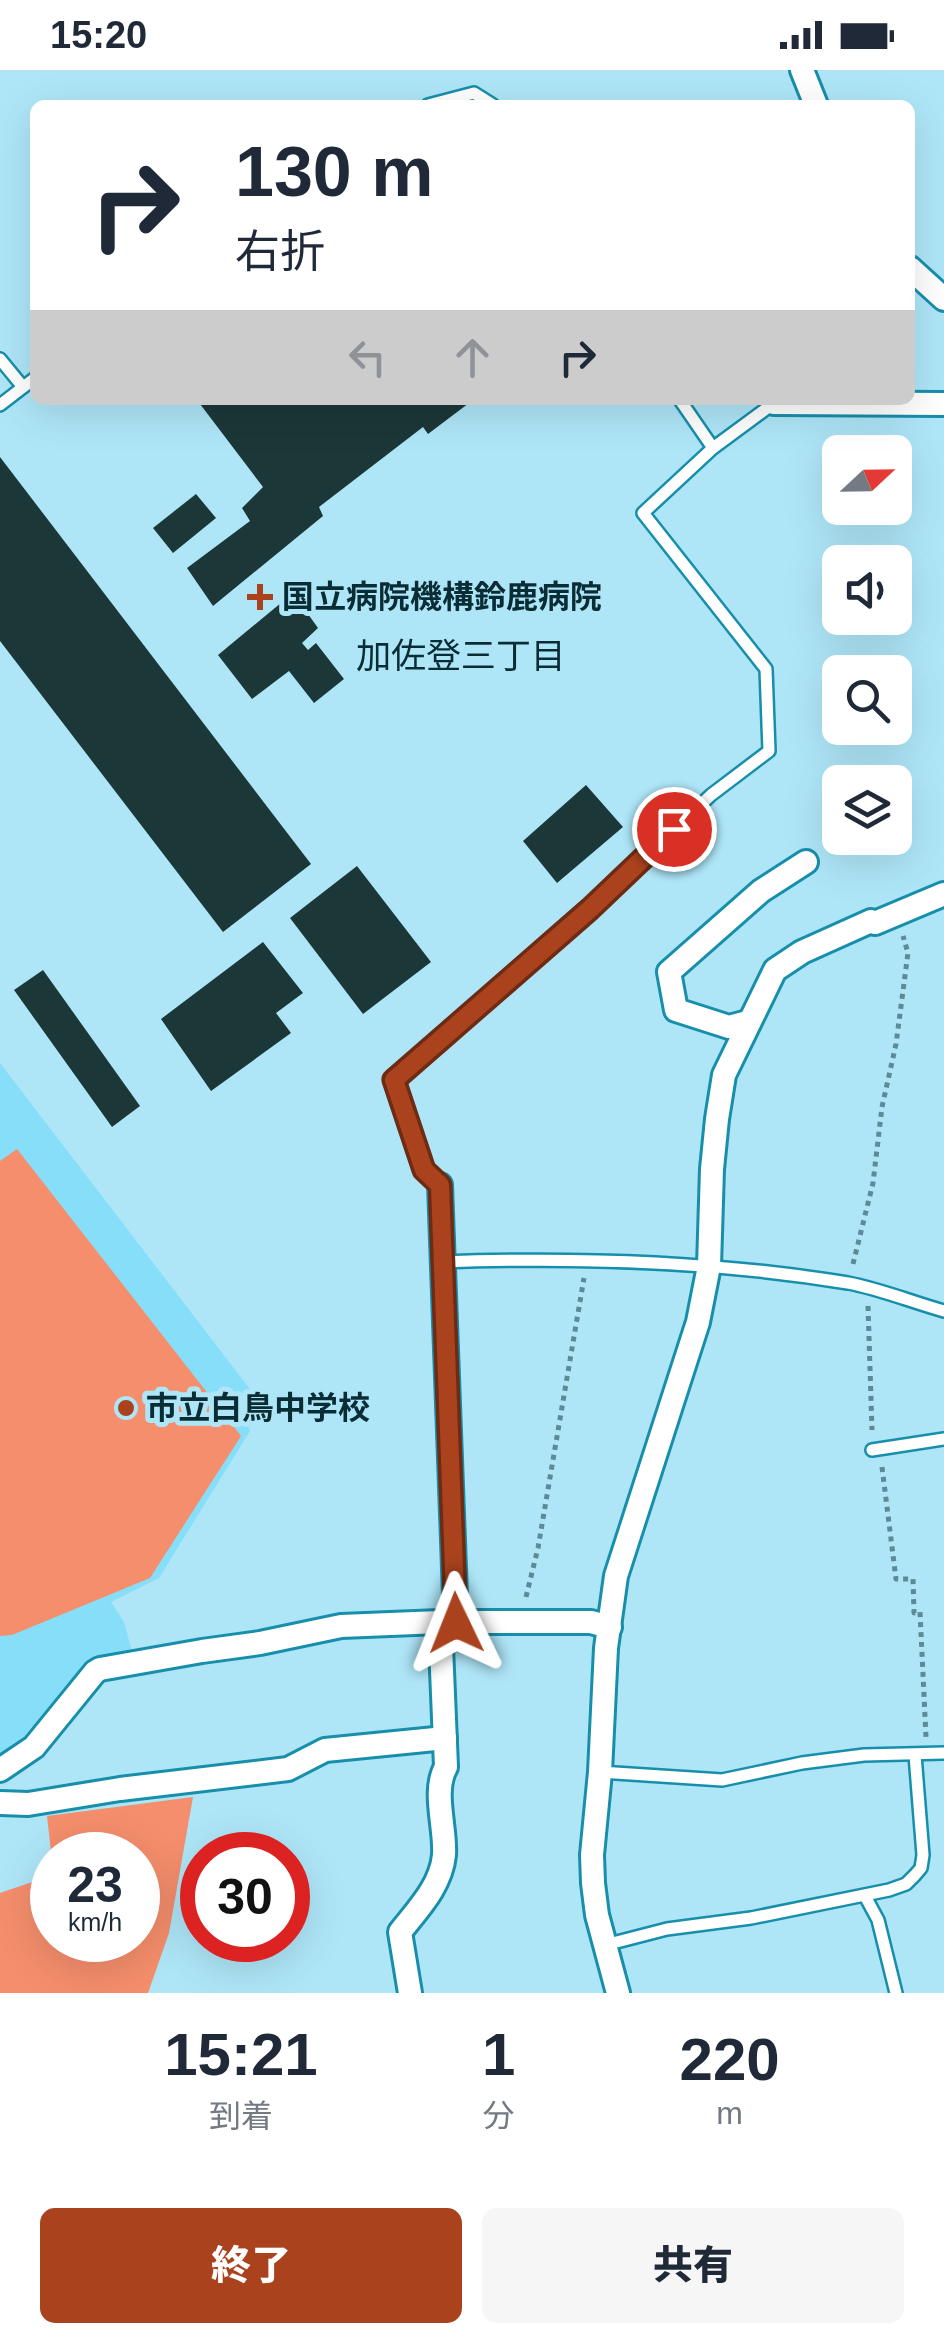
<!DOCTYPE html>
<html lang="ja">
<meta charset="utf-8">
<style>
:root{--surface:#fff;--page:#f6f6f7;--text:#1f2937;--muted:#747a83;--accent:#a9421d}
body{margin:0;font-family:Arial,"Noto Sans JP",sans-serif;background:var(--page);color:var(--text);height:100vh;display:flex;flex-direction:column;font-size:38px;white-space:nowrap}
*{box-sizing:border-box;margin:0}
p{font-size:32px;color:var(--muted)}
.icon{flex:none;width:55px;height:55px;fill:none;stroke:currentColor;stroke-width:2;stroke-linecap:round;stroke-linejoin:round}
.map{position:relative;height:1923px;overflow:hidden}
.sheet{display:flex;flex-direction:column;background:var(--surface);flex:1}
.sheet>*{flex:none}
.top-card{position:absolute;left:30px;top:30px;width:885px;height:305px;border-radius:15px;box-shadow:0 10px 40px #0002;background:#fff;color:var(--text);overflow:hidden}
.needle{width:65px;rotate:68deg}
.buttons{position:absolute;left:822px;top:365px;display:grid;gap:20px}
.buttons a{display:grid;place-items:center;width:90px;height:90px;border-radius:15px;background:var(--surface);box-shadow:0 10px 40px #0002;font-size:50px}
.speed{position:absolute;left:30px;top:1762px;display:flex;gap:20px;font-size:50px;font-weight:700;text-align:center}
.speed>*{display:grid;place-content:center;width:130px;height:130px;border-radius:50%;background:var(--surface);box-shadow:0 10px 40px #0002;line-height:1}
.speed small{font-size:25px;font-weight:400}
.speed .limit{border:15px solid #d22;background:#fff;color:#111}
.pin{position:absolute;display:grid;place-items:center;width:85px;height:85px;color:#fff;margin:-42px;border:5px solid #fff;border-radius:50%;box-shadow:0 2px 10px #0007}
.me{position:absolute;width:110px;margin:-55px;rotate:358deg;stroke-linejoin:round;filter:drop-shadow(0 0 8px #0008)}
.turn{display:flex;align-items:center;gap:35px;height:210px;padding:0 40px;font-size:45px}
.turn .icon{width:130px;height:130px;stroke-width:2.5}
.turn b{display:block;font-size:70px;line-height:85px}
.lanes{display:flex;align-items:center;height:95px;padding:0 40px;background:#0003;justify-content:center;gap:50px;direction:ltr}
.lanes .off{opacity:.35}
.eta{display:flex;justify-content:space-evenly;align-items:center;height:170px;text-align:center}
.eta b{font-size:60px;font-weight:800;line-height:70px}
.cta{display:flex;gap:20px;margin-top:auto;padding:20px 40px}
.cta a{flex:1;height:115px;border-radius:15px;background:var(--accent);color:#fff;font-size:40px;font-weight:800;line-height:115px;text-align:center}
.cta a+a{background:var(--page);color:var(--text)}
.status{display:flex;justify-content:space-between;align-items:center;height:70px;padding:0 50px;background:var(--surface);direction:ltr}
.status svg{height:28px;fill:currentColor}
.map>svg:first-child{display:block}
</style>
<div class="status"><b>15:20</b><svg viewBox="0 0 49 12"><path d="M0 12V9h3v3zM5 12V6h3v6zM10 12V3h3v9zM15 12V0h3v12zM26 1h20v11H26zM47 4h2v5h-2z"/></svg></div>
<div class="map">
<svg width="944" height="1923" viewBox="0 0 944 1923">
<rect width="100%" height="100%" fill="#aee6f8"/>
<!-- built -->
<polygon fill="#87def8" points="0,993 259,1331 244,1345 250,1361 159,1508 111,1532 124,1552 133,1585 36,1664 0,1689"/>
<!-- green -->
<g fill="#f58e6c">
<polygon points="17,1079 241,1366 150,1508 12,1565 0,1566 0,1091"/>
<polygon points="193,1727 169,1863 148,1923 0,1923 0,1823 38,1810 52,1792 52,1870 138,1870 138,1785 52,1785 52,1790 47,1746"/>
</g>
<!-- building -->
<g fill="#1c3738">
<polygon points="197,330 473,330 428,364 423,357 319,437 323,446 213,536 187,498 250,451 242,438 263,417"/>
<polygon points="0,387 311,794 223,862 0,571"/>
<polygon points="196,424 216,448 173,483 153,458"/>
<polygon points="293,523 318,558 302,573 308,580 316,573 344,609 314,633 289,601 252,629 218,585"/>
<polygon points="586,715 623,757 557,813 523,771"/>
<polygon points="357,796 431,892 363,944 290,848"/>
<polygon points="263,872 303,923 276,943 291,963 211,1021 161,949"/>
<polygon points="43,900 140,1036 112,1057 14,920"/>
</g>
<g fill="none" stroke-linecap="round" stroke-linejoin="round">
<!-- service casing -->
<g stroke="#178fab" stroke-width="16">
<g id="service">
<polyline points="428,35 474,23 493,35"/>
<polyline points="0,289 23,317"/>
<polyline points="680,330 713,378"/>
<polyline points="0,335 35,308"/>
<polyline points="440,1115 425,1100 394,1010 590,839 711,725 769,681 766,599 643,443 713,378 774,333"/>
<path d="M 442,1192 C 577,1187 714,1191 848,1213 C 880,1219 912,1232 944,1241"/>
<polyline points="872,1380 944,1369"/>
<polyline points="600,1702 722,1710 802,1693 864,1685 944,1683"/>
<polyline points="865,1826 878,1850 896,1923"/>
<polyline points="605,1875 667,1859 751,1848 889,1820 906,1814 915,1805 921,1798 923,1785 915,1685"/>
</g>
</g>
<!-- minor casing -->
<g stroke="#178fab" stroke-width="28">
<g id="minor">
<polyline points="802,0 816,35"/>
<polyline points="910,198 944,229"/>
<polyline points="774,333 944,334"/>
<polyline points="748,952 729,957 676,940 669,902 761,821 806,792"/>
<polyline points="440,1115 456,1553"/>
<polyline points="0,1700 34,1677 95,1602 100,1599 202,1581 260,1573 341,1556 440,1552 591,1552 610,1557"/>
<polyline points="0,1733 28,1734 120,1719 288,1699 325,1680 445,1668"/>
<path d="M 410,1923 L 400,1862 C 418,1839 441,1816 444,1785 C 446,1758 432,1721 446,1697 L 440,1552"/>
<polyline points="618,1923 597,1845 593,1813 592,1785 600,1702 606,1578 616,1506 698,1252 709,1196 712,1099 717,1049 724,1005 775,900 802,882 871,851 875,853 944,824"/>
</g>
</g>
<!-- path -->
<g stroke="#5c8a97" stroke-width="5" stroke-dasharray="5 5" stroke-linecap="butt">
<polyline points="853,1194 873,1113 882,1037 896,974 908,883 903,866"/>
<polyline points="868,1236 872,1360"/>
<polyline points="882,1397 896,1509 913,1509 914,1543 920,1542 926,1667"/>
<polyline points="526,1527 538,1478 584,1208"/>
</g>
<!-- service -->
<use href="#service" stroke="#fff" stroke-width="11"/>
<!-- minor -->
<use href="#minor" stroke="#fff" stroke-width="22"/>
</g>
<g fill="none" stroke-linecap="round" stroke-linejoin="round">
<!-- route casing -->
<g stroke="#6e2b13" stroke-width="25">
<polyline id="route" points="456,1553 440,1115 424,1100 394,1010 590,839 674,759"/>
</g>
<!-- route -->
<use href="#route" stroke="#a9421d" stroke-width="18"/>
</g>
<!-- markers -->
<g fill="#a9421d" stroke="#aee6f8" stroke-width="4">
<path d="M255 512h10v10h10v10h-10v10h-10v-10h-10v-10h10z"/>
<circle cx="126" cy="1338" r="10"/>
</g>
<g text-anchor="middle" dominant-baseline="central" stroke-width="10" stroke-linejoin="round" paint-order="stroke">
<!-- poi labels -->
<g font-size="32" font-weight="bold" fill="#092c35" stroke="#aee6f8" text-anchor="start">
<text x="282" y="527">国立病院機構鈴鹿病院</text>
<text x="146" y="1338">市立白鳥中学校</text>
</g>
<!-- neighbourhood labels -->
<g font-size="35" fill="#092c35" stroke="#aee6f8">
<text x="461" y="585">加佐登三丁目</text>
</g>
</g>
</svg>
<div class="buttons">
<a><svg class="needle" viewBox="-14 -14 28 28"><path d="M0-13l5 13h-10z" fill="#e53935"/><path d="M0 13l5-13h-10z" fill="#747a83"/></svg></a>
<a><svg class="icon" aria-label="sound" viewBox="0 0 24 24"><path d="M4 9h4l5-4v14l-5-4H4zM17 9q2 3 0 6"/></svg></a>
<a><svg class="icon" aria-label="search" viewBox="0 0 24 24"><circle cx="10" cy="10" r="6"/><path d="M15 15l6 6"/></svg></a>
<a><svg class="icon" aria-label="layers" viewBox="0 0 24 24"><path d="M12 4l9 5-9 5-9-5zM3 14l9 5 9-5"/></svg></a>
</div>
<div class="speed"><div>23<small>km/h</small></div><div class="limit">30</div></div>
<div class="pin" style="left:674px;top:759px;background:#d93025"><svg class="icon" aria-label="arrive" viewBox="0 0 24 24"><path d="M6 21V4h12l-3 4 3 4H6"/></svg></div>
<svg class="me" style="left:456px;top:1553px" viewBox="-20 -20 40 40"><path d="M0-17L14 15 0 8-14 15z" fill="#a9421d" stroke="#fff" stroke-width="4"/></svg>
<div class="top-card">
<div class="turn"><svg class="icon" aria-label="right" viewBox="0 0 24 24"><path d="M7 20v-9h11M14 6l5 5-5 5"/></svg><div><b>130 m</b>右折</div></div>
<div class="lanes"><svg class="icon off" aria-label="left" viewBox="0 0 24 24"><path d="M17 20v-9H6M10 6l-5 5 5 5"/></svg><svg class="icon off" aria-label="ahead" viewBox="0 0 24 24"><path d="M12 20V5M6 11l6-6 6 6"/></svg><svg class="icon" aria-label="right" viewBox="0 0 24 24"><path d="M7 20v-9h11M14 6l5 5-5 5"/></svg></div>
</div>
</div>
<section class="sheet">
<div class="eta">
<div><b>15:21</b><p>到着</p></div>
<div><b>1</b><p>分</p></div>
<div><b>220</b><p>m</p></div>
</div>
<div class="cta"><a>終了</a><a>共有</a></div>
</section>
